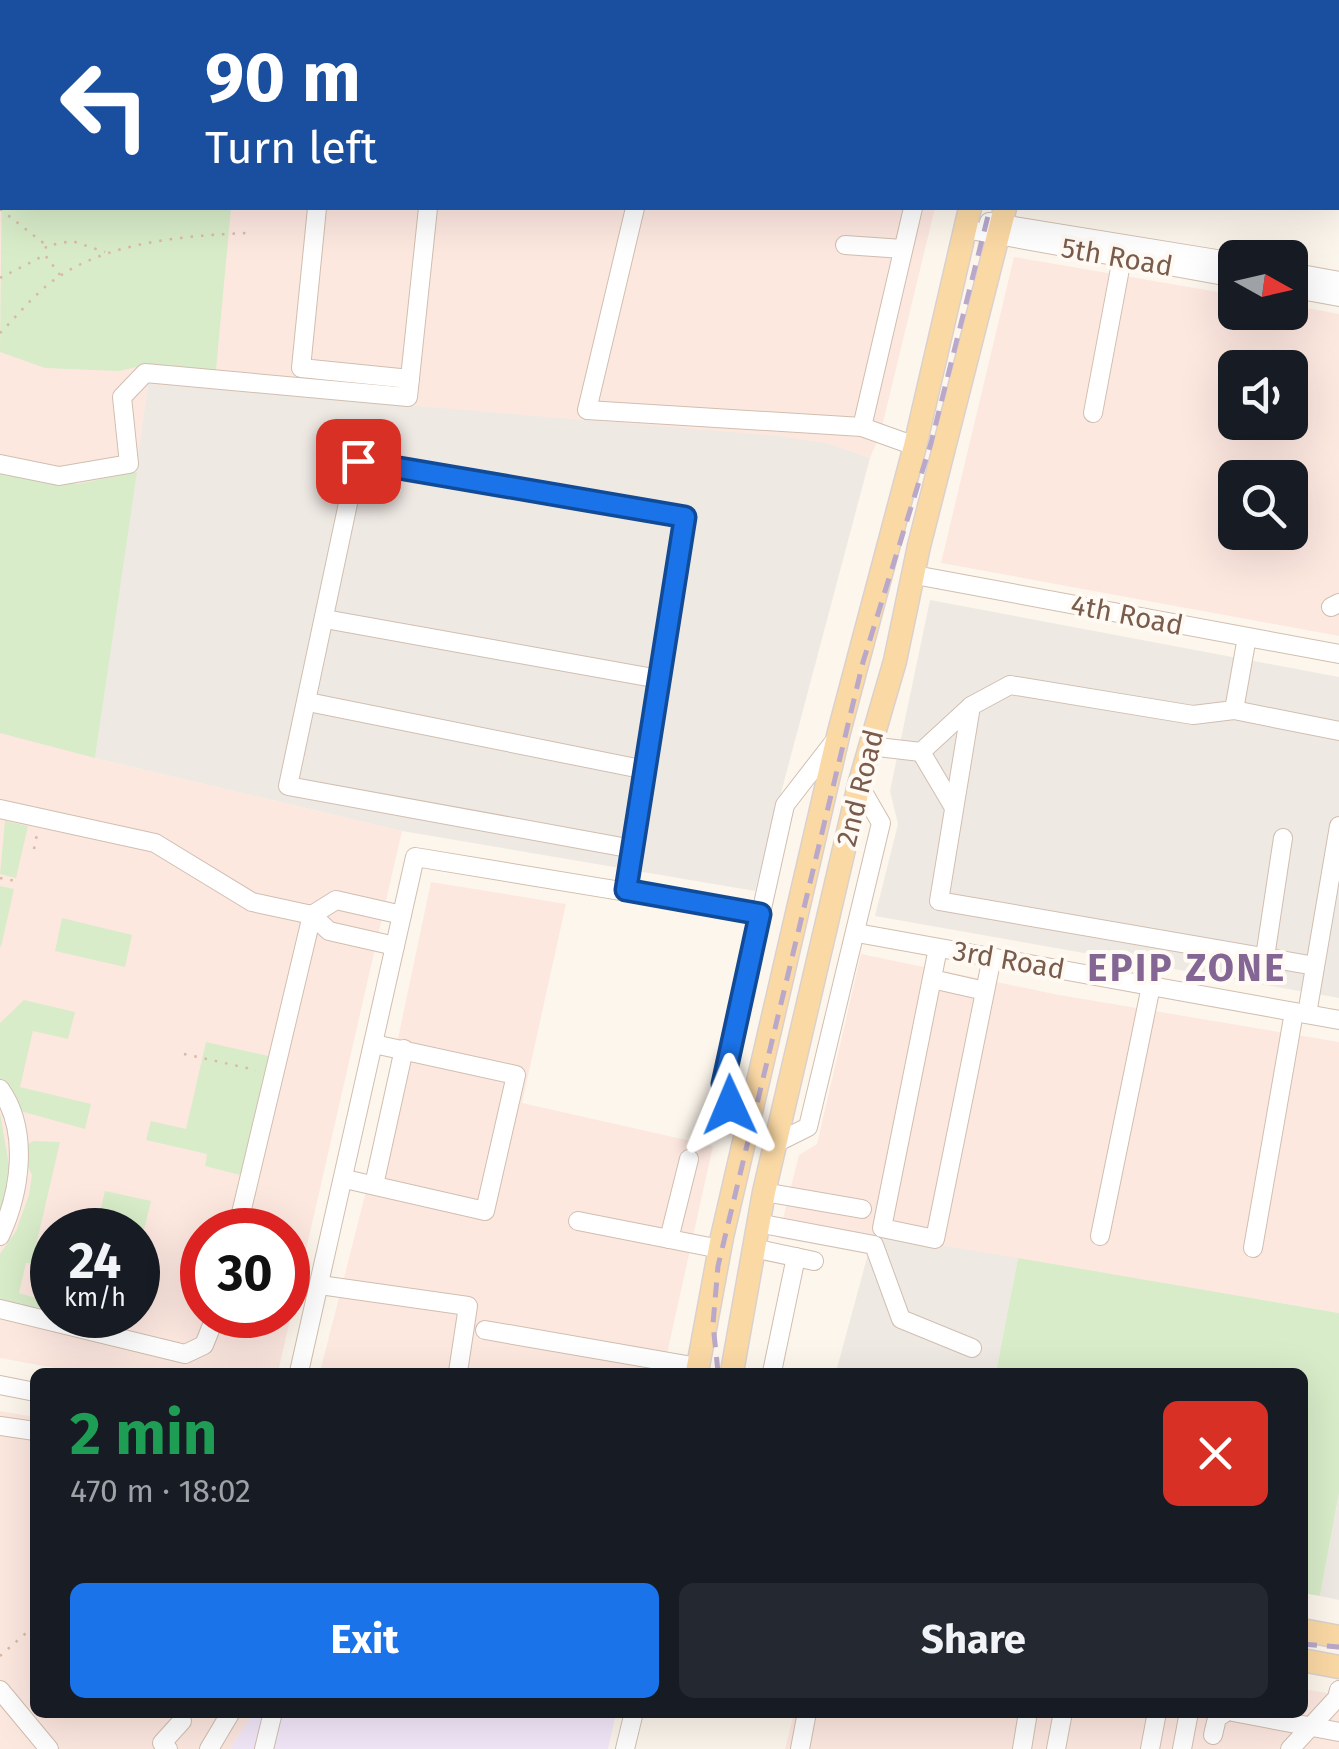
<!DOCTYPE html>
<meta charset="utf-8">
<style>
:root{--surface:#171b24;--page:#242831;--text:#f1f3f6;--muted:#9ea1a6;--accent:#1a73e8}
body{margin:0;font-family:"Fira Sans",sans-serif;background:var(--page);color:var(--text);height:100vh;display:flex;flex-direction:column;font-size:38px;white-space:nowrap}
*{box-sizing:border-box;margin:0}
p{font-size:32px;color:var(--muted)}
.icon{flex:none;width:55px;height:55px;fill:none;stroke:currentColor;stroke-width:2;stroke-linecap:round;stroke-linejoin:round}
.map{position:relative;flex:1;overflow:hidden}
.side{position:absolute;left:30px;top:1368px;width:1278px;height:350px;display:flex;flex-direction:column;background:var(--surface);border-radius:15px;box-shadow:0 10px 40px #0002}
.side>*{flex:none}
.guide{position:absolute;left:0px;top:0px;width:1340px;height:210px;box-shadow:0 10px 40px #0002;background:#1a4fa0;color:#fff;overflow:hidden}
.needle{width:65px;rotate:98deg}
.tools{position:absolute;left:1218px;top:240px;display:grid;gap:20px}
.tools a{display:grid;place-items:center;width:90px;height:90px;border-radius:15px;background:var(--surface);box-shadow:0 10px 40px #0002;font-size:50px}
.speed{position:absolute;left:30px;top:1208px;display:flex;gap:20px;font-size:50px;font-weight:700;text-align:center}
.speed>*{display:grid;place-content:center;width:130px;height:130px;border-radius:50%;background:var(--surface);box-shadow:0 10px 40px #0002;line-height:1}
.speed small{font-size:25px;font-weight:400}
.speed .limit{border:15px solid #d22;background:#fff;color:#111}
.pin{position:absolute;display:grid;place-items:center;width:85px;height:85px;color:#fff;margin:-42px;border-radius:20px;box-shadow:0 5px 15px #0006}
.me{position:absolute;width:110px;margin:-55px;rotate:359deg;stroke-linejoin:round;filter:drop-shadow(0 0 8px #0008)}
.turn{display:flex;align-items:center;gap:35px;height:210px;padding:0 40px;font-size:45px}
.turn .icon{width:130px;height:130px;stroke-width:2.5}
.turn b{display:block;font-size:70px;line-height:85px}
.round{display:grid;place-items:center;flex:none;width:105px;height:105px;border-radius:15px;background:var(--page)}
.overview{display:flex;align-items:center;justify-content:space-between;height:170px;padding:0 40px}
h1{font-size:60px;font-weight:700;line-height:75px;color:#1e9e55}
.action{display:flex;gap:20px;margin-top:auto;padding:20px 40px}
.action a{flex:1;height:115px;border-radius:15px;background:var(--accent);color:#fff;font-size:40px;font-weight:700;line-height:115px;text-align:center}
.action a+a{background:var(--page);color:var(--text)}
.map>svg:first-child{display:block}
</style>
<div class="map">
<svg width="1339" height="1749" viewBox="0 0 1339 1749">
<rect width="100%" height="100%" fill="#fdf6ec"/>
<!-- commercial -->
<g fill="#fde8e0" fill-rule="evenodd">
<polygon points="83,0 443,0 442,2"/>
<path d="M 0,15 L 2,208 L 935,208 L 880,435 L 870,458 L 830,444 L 148,385 L 95,758 L 402,831 L 278,1372 L 76,1372 L 0,1358 ZM 52,1230 L 138,1230 L 138,1315 L 52,1315 ZM 202,1230 L 288,1230 L 288,1315 L 202,1315 Z"/>
<path d="M 1014,257 L 1235,295 L 1235,312 L 1290,312 L 1290,305 L 1339,314 L 1339,636 L 941,563 ZM 1235,368 L 1290,368 L 1290,422 L 1235,422 ZM 1235,478 L 1290,478 L 1290,532 L 1235,532 Z"/>
<polygon points="431,882 566,904 522,1103 713,1146 663,1372 320,1372 365,1195"/>
<polygon points="861,954 1059,995 1339,1042 1339,1313 783,1219 799,1155 817,1144"/>
<polygon points="0,1411 35,1417 35,1712 253,1713 230,1749 0,1749"/>
<polygon points="1303,1689 1339,1695 1339,1749 785,1749 794,1713 1302,1712"/>
</g>
<!-- industrial -->
<g fill="#efe9e4">
<polygon points="148,384 779,436 830,444 870,458 755,891 402,831 95,758"/>
<polygon points="930,600 1339,677 1339,998 875,916 898,824 890,791"/>
<polygon points="783,1219 1018,1258 996,1372 836,1372 868,1254 780,1238"/>
<polygon points="1339,1493 1339,1600 1320,1596"/>
</g>
<!-- education -->
<polygon fill="#f3e8fa" points="253,1713 616,1713 608,1749 230,1749"/>
<!-- green -->
<g fill="#d8ecc9">
<polygon points="2,157 2,208 231,208 216,370 150,364 119,371 45,368 0,352"/>
<polygon points="0,470 77,484 137,472 95,758 0,733"/>
<polygon points="5,821 28,826 16,878 0,874"/>
<polygon points="0,886 14,889 1,947 0,946"/>
<polygon points="62,918 132,935 125,967 55,951"/>
<polygon points="24,1000 75,1012 68,1039 33,1031 20,1087 91,1104 85,1129 20,1111 12,1092 0,1101 0,1023"/>
<polygon points="206,1042 273,1057 244,1176 205,1166 207,1154 146,1140 151,1121 186,1129"/>
<polygon points="0,1113 10,1171 0,1216"/>
<polygon points="34,1141 60,1142 32,1263 26,1263 19,1293 46,1301 51,1296 47,1311 0,1300 0,1254 16,1231 29,1195 32,1175 23,1156 27,1144"/>
<polygon points="105,1191 151,1201 139,1251 138,1230 96,1230"/>
<polygon points="1018,1258 1339,1313 1339,1493 1320,1596 1303,1593 1302,1372 996,1372"/>
</g>
<g fill="none" stroke-linecap="round" stroke-linejoin="round">
<!-- minor casing -->
<g stroke="#d1beb0" stroke-width="20">
<g id="minor">
<polyline points="20,0 35,2"/>
<polyline points="233,0 247,2"/>
<polyline points="178,2 179,0"/>
<polyline points="214,2 214,0"/>
<polyline points="335,2 336,0"/>
<polyline points="363,2 363,0"/>
<polyline points="390,2 390,0"/>
<polyline points="426,2 427,0"/>
<polyline points="0,27 2,28"/>
<polyline points="317,208 301,368 410,379"/>
<polyline points="635,208 587,410 862,427 915,446"/>
<polyline points="989,222 1235,262"/>
<polyline points="965,229 1235,278"/>
<polyline points="845,245 903,249"/>
<polyline points="1290,272 1339,281"/>
<polyline points="1290,288 1339,297"/>
<polyline points="1093,413 1122,258"/>
<polyline points="862,427 913,208"/>
<polyline points="0,464 59,476 129,464 122,397 145,373 408,397 428,208"/>
<polyline points="915,575 1339,654"/>
<polyline points="1331,607 1339,603"/>
<polyline points="325,619 659,679"/>
<polyline points="308,702 646,770 626,890"/>
<polyline points="971,706 939,901 1315,966"/>
<polyline points="1234,710 1247,637"/>
<polyline points="869,746 921,752 971,706 1010,685 1193,715 1234,710 1339,731"/>
<polyline points="921,752 953,806"/>
<polyline points="0,809 155,843 252,902 312,915 329,931 395,946"/>
<polyline points="633,849 288,786 357,461 685,517 646,770"/>
<polyline points="857,933 1339,1020"/>
<polyline points="938,948 882,1228 935,1239 992,957"/>
<polyline points="1265,957 1283,838"/>
<polyline points="932,979 985,991"/>
<polyline points="1307,1014 1339,826"/>
<path d="M 0,1089 C 30,1131 20,1193 0,1236"/>
<polyline points="739,1125 723,1084 785,805 833,743"/>
<polyline points="776,1143 808,1127 881,823 859,785"/>
<polyline points="345,1179 485,1211 516,1075 374,1044"/>
<polyline points="374,1185 404,1049"/>
<polyline points="764,1192 862,1209"/>
<polyline points="578,1221 720,1249"/>
<polyline points="757,1223 874,1245 901,1319 972,1348"/>
<polyline points="237,1230 312,915 336,900 402,915"/>
<polyline points="1100,1236 1151,986"/>
<polyline points="669,1239 689,1159"/>
<polyline points="753,1248 814,1261"/>
<polyline points="1253,1248 1294,1012"/>
<polyline points="320,1285 468,1306 458,1372"/>
<polyline points="0,1309 185,1354 204,1345 216,1315"/>
<polyline points="485,1330 698,1367"/>
<polyline points="299,1372 415,857 760,914"/>
<polyline points="772,1372 796,1257"/>
<polyline points="0,1385 35,1392"/>
<polyline points="0,1426 35,1431"/>
<polyline points="0,1690 49,1749"/>
<polyline points="1233,1712 1339,1732"/>
<polyline points="1213,1735 1217,1718 1226,1712"/>
<polyline points="168,1749 162,1743 182,1721"/>
<polyline points="209,1749 231,1712"/>
<polyline points="264,1749 273,1712"/>
<polyline points="625,1749 634,1712"/>
<polyline points="800,1749 807,1712"/>
<polyline points="1022,1749 1028,1712"/>
<polyline points="1056,1749 1063,1712"/>
<polyline points="1150,1749 1157,1712"/>
<polyline points="1182,1749 1189,1712"/>
<polyline points="1290,1749 1337,1698 1339,1690"/>
</g>
</g>
<!-- major casing -->
<g stroke="#dad1cd" stroke-width="25">
<g id="major">
<polyline points="1019,2 1019,0"/>
<polyline points="1055,2 1056,0"/>
<polyline points="697,1372 722,1237 839,732 915,446 970,208"/>
<polyline points="732,1372 764,1192 859,785 895,661 919,546 1005,208"/>
<polyline points="1302,1630 1339,1637"/>
<polyline points="1302,1660 1339,1667"/>
</g>
</g>
<!-- path -->
<g stroke="#d9b8a5" stroke-width="2.5" stroke-dasharray="2.5 8" stroke-linecap="butt">
<polyline points="0,145 2,144"/>
<polyline points="0,209 46,245"/>
<polyline points="60,275 45,255 46,246 72,241 105,252"/>
<polyline points="0,278 43,256"/>
<path d="M 0,333 C 16,317 32,297 50,283 C 103,242 182,236 246,233"/>
<polyline points="34,849 37,834"/>
<polyline points="0,878 16,881"/>
<polyline points="184,1054 256,1070"/>
<polyline points="0,1656 35,1625"/>
</g>
<!-- minor -->
<use href="#minor" stroke="#fff" stroke-width="18"/>
<!-- major -->
<use href="#major" stroke="#fbd9a5" stroke-width="22"/>
<!-- rail -->
<g stroke="#b9a8c9" stroke-width="5" stroke-dasharray="15 10" stroke-linecap="butt">
<polyline points="1042,2 1043,0"/>
<polyline points="718,1372 713,1324 718,1266 863,662 931,443 990,208"/>
<polyline points="1302,1644 1339,1647"/>
</g>
</g>
<g fill="none" stroke-linecap="round" stroke-linejoin="round">
<!-- route casing -->
<g stroke="#114b97" stroke-width="25">
<polyline id="route" points="358,461 685,517 626,890 760,914 723,1084 730,1105"/>
</g>
<!-- route -->
<use href="#route" stroke="#1a73e8" stroke-width="18"/>
</g>
<g text-anchor="middle" dominant-baseline="central" stroke-width="8" stroke-linejoin="round" paint-order="stroke">
<!-- street labels -->
<g font-size="28" fill="#7a5c4d" stroke="#fffaf3">
<text transform="translate(1117 257) rotate(10)">5th Road</text>
<text transform="translate(1127 615) rotate(11)">4th Road</text>
<text transform="translate(860 788) rotate(-76)">2nd Road</text>
<text transform="translate(1009 960) rotate(10)">3rd Road</text>
</g>
<!-- district labels -->
<g font-size="38" font-weight="bold" letter-spacing="2.5" fill="#846695" stroke="#fffaf3">
<text x="1187" y="968">EPIP ZONE</text>
</g>
</g>
</svg>
<div class="tools">
<a><svg class="needle" viewBox="-14 -14 28 28"><path d="M0-13l5 13h-10z" fill="#e53935"/><path d="M0 13l5-13h-10z" fill="#9ea1a6"/></svg></a>
<a><svg class="icon" aria-label="sound" viewBox="0 0 24 24"><path d="M4 9h4l5-4v14l-5-4H4zM17 9q2 3 0 6"/></svg></a>
<a><svg class="icon" aria-label="search" viewBox="0 0 24 24"><circle cx="10" cy="10" r="6"/><path d="M15 15l6 6"/></svg></a>
</div>
<div class="speed"><div>24<small>km/h</small></div><div class="limit">30</div></div>
<div class="pin" style="left:358px;top:461px;background:#d93025"><svg class="icon" aria-label="arrive" viewBox="0 0 24 24"><path d="M6 21V4h12l-3 4 3 4H6"/></svg></div>
<svg class="me" style="left:730px;top:1105px" viewBox="-20 -20 40 40"><path d="M0-17L14 15 0 8-14 15z" fill="#1a73e8" stroke="#fff" stroke-width="4"/></svg>
<div class="guide">
<div class="turn"><svg class="icon" aria-label="left" viewBox="0 0 24 24"><path d="M17 20v-9H6M10 6l-5 5 5 5"/></svg><div><b>90 m</b>Turn left</div></div>
</div>
<section class="side">
<div class="overview"><div><h1>2 min</h1><p>470 m · 18:02</p></div><a class="round" style="background:#d93025;color:#fff"><svg class="icon" aria-label="close" viewBox="0 0 24 24"><path d="M6 6l12 12M18 6L6 18"/></svg></a></div>
<div class="action"><a>Exit</a><a>Share</a></div>
</section>
</div>
